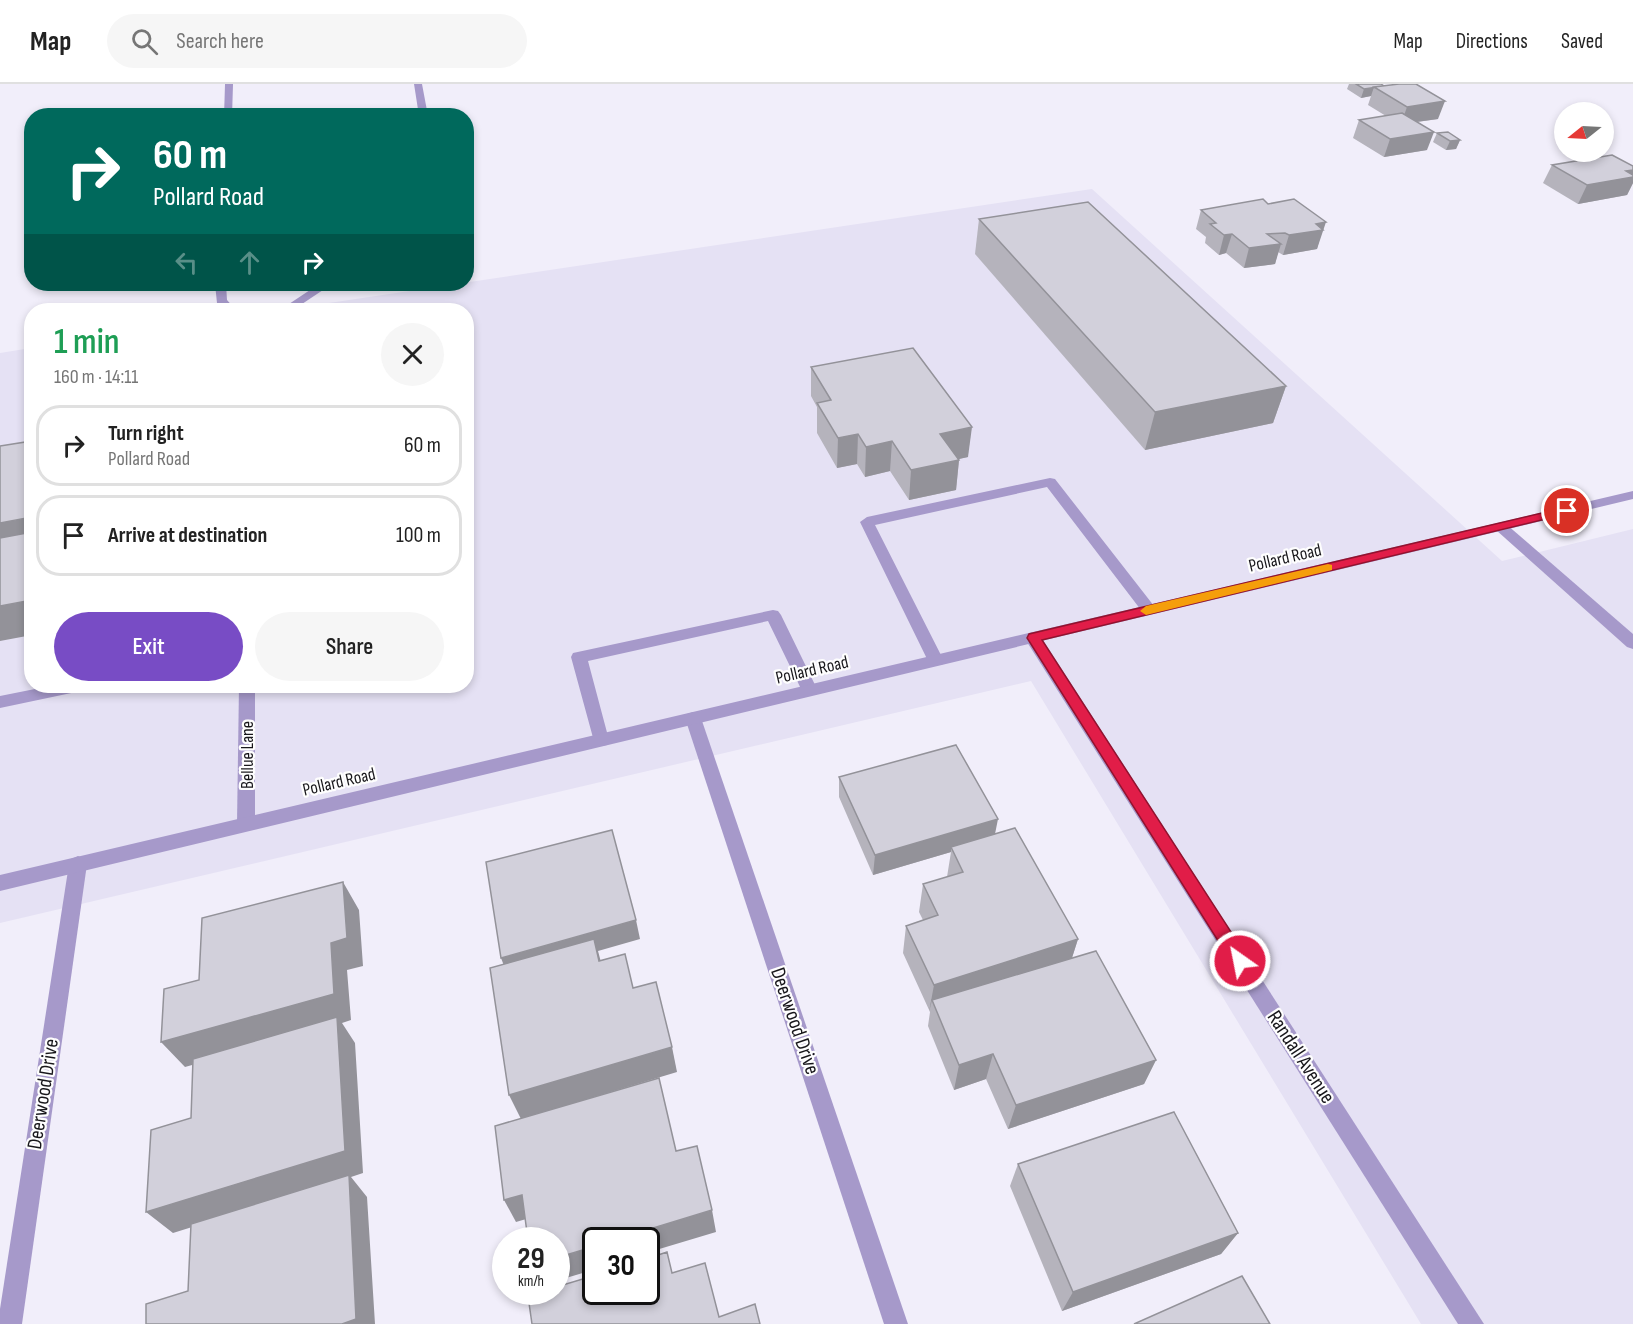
<!DOCTYPE html>
<meta charset="utf-8">
<style>
:root{--surface:#fff;--page:#f6f6f6;--text:#222;--muted:#767676;--line:#e0e0e0;--accent:#784cc5}
body{margin:0;font-family:"Sofia Sans Condensed",sans-serif;background:var(--page);color:var(--text);height:100vh;display:flex;flex-direction:column;font-size:22px;white-space:nowrap}
*{box-sizing:border-box;margin:0}
p{font-size:20px;color:var(--muted)}
.icon{flex:none;width:33px;height:33px;fill:none;stroke:currentColor;stroke-width:2;stroke-linecap:round;stroke-linejoin:round}
.map{position:relative;flex:1;overflow:hidden}
.panel{position:absolute;left:24px;top:219px;width:450px;height:390px;display:flex;flex-direction:column;background:var(--surface);border-radius:24px;box-shadow:0 3px 9px #0003}
.panel>*{flex:none}
.guide{position:absolute;left:24px;top:24px;width:450px;height:183px;border-radius:24px;box-shadow:0 3px 9px #0003;background:#00695c;color:#fff;overflow:hidden}
.needle{width:39px;rotate:252deg}
.controls{position:absolute;left:1554px;top:18px;display:grid;gap:12px}
.controls a{display:grid;place-items:center;width:60px;height:60px;border-radius:50%;background:var(--surface);box-shadow:0 3px 9px #0003;font-size:30px}
.speed{position:absolute;left:492px;top:1143px;display:flex;gap:12px;font-size:30px;font-weight:700;text-align:center}
.speed>*{display:grid;place-content:center;width:78px;height:78px;border-radius:50%;background:var(--surface);box-shadow:0 3px 9px #0003;line-height:1}
.speed small{font-size:15px;font-weight:400}
.speed .limit{border:3px solid #111;border-radius:9px;background:#fff;color:#111}
.pin{position:absolute;display:grid;place-items:center;width:51px;height:51px;color:#fff;margin:-26px;border:3px solid #fff;border-radius:50%;box-shadow:0 2px 6px #0007}
.me{position:absolute;width:66px;margin:-33px;rotate:327deg;stroke-linejoin:round;filter:drop-shadow(0 0 4px #0008)}
.turn{display:flex;align-items:center;gap:21px;height:126px;padding:0 30px;font-size:27px}
.turn .icon{width:78px;height:78px;stroke-width:2.5}
.turn b{display:block;font-size:42px;line-height:51px}
.lanes{display:flex;align-items:center;height:57px;padding:0 30px;background:#0003;justify-content:center;gap:30px;direction:ltr}
.lanes .off{opacity:.35}
.round{display:grid;place-items:center;flex:none;width:63px;height:63px;border-radius:32px;background:var(--page)}
.head{display:flex;align-items:center;justify-content:space-between;height:102px;padding:0 30px}
h1{font-size:36px;font-weight:600;line-height:45px;color:#1e9e55}
.button{display:flex;gap:12px;margin-top:auto;padding:12px 30px}
.button a{flex:1;height:69px;border-radius:36px;background:var(--accent);color:#fff;font-size:24px;font-weight:600;line-height:69px;text-align:center}
.button a+a{background:var(--page);color:var(--text)}
ul{padding:0;list-style:none}
li{display:flex;align-items:center;gap:18px;height:81px;margin:0 12px 9px;padding:0 18px;border:3px solid var(--line);border-radius:24px}
li div{flex:1}
li b{display:block;font-size:22px}
li em{font-style:normal}
header{display:flex;align-items:center;gap:36px;box-sizing:border-box;height:84px;padding:0 30px;background:var(--surface);border-bottom:2px solid var(--line)}
header strong{font-size:28px}
nav{display:flex;gap:33px;margin-inline-start:auto;font-size:21px}
.search{width:420px;height:54px;background:var(--page);display:flex;align-items:center;gap:15px;box-sizing:border-box;padding:0 21px;border-radius:33px;color:var(--muted);font-size:22px}
.map>svg:first-child{display:block}
</style>
<header>
<strong>Map</strong>
<div class="search"><svg class="icon" aria-label="search" viewBox="0 0 24 24"><circle cx="10" cy="10" r="6"/><path d="M15 15l6 6"/></svg>Search here</div>
<nav><a>Map</a><a>Directions</a><a>Saved</a></nav>
</header>
<div class="map">
<svg width="1633" height="1240" viewBox="0 0 1633 1240">
<rect width="100%" height="100%" fill="#f1eefa"/>
<!-- built -->
<polygon fill="#e5e1f4" points="1092,105 1502,477 1633,445 1633,1240 1421,1240 1031,597 0,839 0,269 31,264 32,602 466,602 466,226 282,226"/>
<g fill="none" stroke-linecap="round" stroke-linejoin="round">
<!-- service -->
<g fill="#a699ca" fill-rule="evenodd">
<polygon points="1050,394 1055,395 1154,522 1157,526 1154,530 1144,530 1047,403 875,441 944,577 942,581 930,581 860,438 867,433"/>
<polygon points="1501,438 1506,440 1633,550 1633,565 1627,563 1496,446 1494,443"/>
<polygon points="773,526 778,527 781,531 818,607 816,611 804,611 768,537 588,577 609,656 607,661 601,662 595,661 571,573 573,569"/>
<polygon points="50,602 84,602 82,606 76,608 0,624 0,612"/>
</g>
<!-- minor -->
<g fill="#a699ca" fill-rule="evenodd">
<polygon points="225,0 233,0 232,32 224,32"/>
<polygon points="414,0 422,0 428,32 419,32"/>
<polygon points="215,200 226,200 227,216 236,226 225,226 217,219"/>
<polygon points="319,200 332,200 293,226 280,226"/>
<polygon points="1033,548 1039,550 1484,1240 1458,1240 1027,558 1025,554 1027,550"/>
<polygon points="239,602 255,602 255,740 252,745 246,747 240,745 237,740"/>
<polygon points="693,628 699,630 701,634 908,1240 884,1240 685,634 687,630"/>
<polygon points="78,772 85,775 87,780 22,1240 0,1240 0,1225 69,780 71,775"/>
</g>
<!-- tertiary -->
<polygon fill="#a699ca" fill-rule="evenodd" points="1633,407 1633,415 0,807 0,791"/>
</g>
<!-- wall -->
<g fill="#b5b3bc">
<polygon points="1349,0 1381,0 1438,35 1417,38 1427,66 1384,73 1353,54 1359,36 1386,32 1368,21 1371,12 1361,14 1347,5"/>
<polygon points="1437,49 1460,56 1456,65 1446,66 1433,58"/>
<polygon points="1552,81 1633,82 1633,99 1627,111 1578,120 1543,99"/>
<polygon points="1201,126 1319,157 1317,165 1283,171 1278,168 1275,180 1244,184 1226,169 1219,171 1205,159 1206,153 1196,145"/>
<polygon points="979,135 1286,302 1273,339 1145,366 975,170"/>
<polygon points="811,283 968,373 958,375 959,376 956,406 909,416 890,387 865,393 857,380 837,384 817,349 817,323 811,312"/>
<polygon points="839,693 995,750 1078,855 1072,874 1156,976 1144,1000 1008,1045 986,995 954,1006 928,942 930,928 903,869 906,842 923,836 919,828 923,800 947,793 951,768 873,791 839,713"/>
<polygon points="1018,1080 1238,1149 1221,1170 1062,1227 1010,1102"/>
</g>
<!-- shaded-wall -->
<g fill="#939299">
<polygon points="1374,3 1371,12 1361,14 1364,5"/>
<polygon points="1445,17 1438,35 1401,40 1407,23"/>
<polygon points="1434,48 1427,66 1384,73 1390,55"/>
<polygon points="1460,56 1456,65 1446,66 1450,57"/>
<polygon points="1633,86 1633,99 1627,111 1578,120 1587,101 1626,87"/>
<polygon points="1326,138 1317,165 1283,171 1289,151 1316,140"/>
<polygon points="1232,150 1226,169 1219,171 1224,151"/>
<polygon points="1281,160 1275,180 1244,184 1249,164"/>
<polygon points="1286,302 1273,339 1145,366 1155,328"/>
<polygon points="972,343 968,373 937,380 940,350"/>
<polygon points="858,350 857,380 837,384 838,354"/>
<polygon points="892,357 890,387 865,393 866,363"/>
<polygon points="959,376 956,406 909,416 911,386"/>
<polygon points="32,433 32,467 0,473 0,439"/>
<polygon points="32,516 32,551 0,557 0,522"/>
<polygon points="998,735 994,755 951,763 951,768 873,791 875,771"/>
<polygon points="343,798 359,826 363,882 347,886 351,936 342,939 355,959 363,1089 351,1093 367,1113 375,1240 342,1240 349,1094 173,1149 146,1128 338,940 185,983 161,958 331,859"/>
<polygon points="636,836 640,855 598,867 602,882 508,892 501,874"/>
<polygon points="1078,855 1069,883 932,916 929,928 934,901"/>
<polygon points="672,963 677,988 521,1035 509,1011"/>
<polygon points="993,970 986,995 954,1006 959,981"/>
<polygon points="1156,976 1144,1000 1008,1045 1016,1021"/>
<polygon points="522,1111 533,1133 516,1138 504,1116"/>
<polygon points="712,1126 716,1148 646,1169 646,1156 614,1156"/>
<polygon points="1238,1149 1221,1170 1062,1227 1073,1208"/>
<polygon points="596,1162 596,1185 556,1197 556,1174"/>
</g>
<!-- building -->
<g fill="#d2d0db" stroke="#939299" stroke-width="1.5">
<polygon points="1356,0 1381,0 1384,2 1364,5"/>
<polygon points="1399,0 1416,0 1445,17 1407,23 1374,3"/>
<polygon points="1402,29 1434,48 1390,55 1359,36"/>
<polygon points="1448,48 1460,56 1450,57 1437,49"/>
<polygon points="1612,71 1633,82 1633,86 1626,87 1633,91 1633,93 1587,101 1552,81"/>
<polygon points="1263,115 1268,120 1294,115 1326,138 1316,140 1323,146 1289,151 1285,149 1267,150 1281,160 1249,164 1232,150 1224,151 1210,140 1216,139 1201,126"/>
<polygon points="1088,118 1286,302 1155,328 979,135"/>
<polygon points="913,264 972,343 940,350 959,376 911,386 892,357 866,363 858,350 838,354 817,319 831,316 811,283"/>
<polygon points="32,357 32,433 0,439 0,362"/>
<polygon points="32,448 32,516 0,522 0,454"/>
<polygon points="956,661 998,735 875,771 839,693"/>
<polygon points="1015,744 1078,855 934,901 906,842 938,831 923,800 963,788 951,763"/>
<polygon points="612,746 636,836 501,874 486,778"/>
<polygon points="343,798 347,854 331,859 334,910 161,958 164,905 199,896 202,834"/>
<polygon points="594,855 599,877 625,870 633,904 656,898 672,963 509,1011 490,884"/>
<polygon points="1096,867 1156,976 1016,1021 993,970 959,981 932,916"/>
<polygon points="337,933 345,1067 146,1128 151,1046 191,1034 193,975"/>
<polygon points="659,994 676,1067 697,1062 712,1126 614,1156 596,1156 596,1162 556,1174 556,1156 528,1156 522,1111 504,1116 495,1042"/>
<polygon points="1174,1028 1238,1149 1073,1208 1018,1080"/>
<polygon points="349,1091 356,1235 342,1240 146,1240 146,1220 188,1207 191,1140"/>
<polygon points="667,1168 672,1189 705,1179 719,1233 755,1220 760,1240 532,1240 528,1212 543,1208 556,1208 556,1203 596,1191 596,1208 646,1208 646,1175"/>
<polygon points="1242,1192 1270,1240 1134,1240"/>
</g>
<!-- route -->
<polygon fill="#e11d48" stroke="#92132f" stroke-width="1.5" points="1567,423 1571,424 1571,429 1042,556 1246,871 1248,877 1246,882 1240,884 1234,882 1029,557 1027,554 1029,550"/>
<!-- slow -->
<polygon fill="#f59e0b" points="1328,480 1332,481 1332,486 1146,531 1140,527 1146,522"/>
<g text-anchor="middle" dominant-baseline="central" stroke-width="4.5" stroke-linejoin="round" paint-order="stroke">
<!-- street labels -->
<g font-size="18" fill="#18171b" stroke="#fefefe">
<text transform="translate(1285 474) rotate(-13)">Pollard Road</text>
<text transform="translate(812 586) rotate(-13)">Pollard Road</text>
<text transform="translate(247 671) rotate(-90)">Bellue Lane</text>
<text transform="translate(339 698) rotate(-13)">Pollard Road</text>
</g>
<!-- near-street labels -->
<g font-size="21" fill="#18171b" stroke="#fefefe">
<text transform="translate(795 937) rotate(71)">Deerwood Drive</text>
<text transform="translate(1301 973) rotate(57)">Randall Avenue</text>
<text transform="translate(43 1010) rotate(-81)">Deerwood Drive</text>
</g>
</g>
</svg>
<div class="controls">
<a><svg class="needle" viewBox="-14 -14 28 28"><path d="M0-13l5 13h-10z" fill="#e53935"/><path d="M0 13l5-13h-10z" fill="#767676"/></svg></a>
</div>
<div class="speed"><div>29<small>km/h</small></div><div class="limit">30</div></div>
<div class="pin" style="left:1567px;top:427px;background:#d93025"><svg class="icon" aria-label="arrive" viewBox="0 0 24 24"><path d="M6 21V4h12l-3 4 3 4H6"/></svg></div>
<svg class="me" style="left:1240px;top:877px" viewBox="-20 -20 40 40"><circle r="17" fill="#e11d48" stroke="#fff" stroke-width="3"/><path d="M0-11L8 9 0 5-8 9z" fill="#fff"/></svg>
<div class="guide">
<div class="turn"><svg class="icon" aria-label="right" viewBox="0 0 24 24"><path d="M7 20v-9h11M14 6l5 5-5 5"/></svg><div><b>60 m</b>Pollard Road</div></div>
<div class="lanes"><svg class="icon off" aria-label="left" viewBox="0 0 24 24"><path d="M17 20v-9H6M10 6l-5 5 5 5"/></svg><svg class="icon off" aria-label="ahead" viewBox="0 0 24 24"><path d="M12 20V5M6 11l6-6 6 6"/></svg><svg class="icon" aria-label="right" viewBox="0 0 24 24"><path d="M7 20v-9h11M14 6l5 5-5 5"/></svg></div>
</div>
<section class="panel">
<div class="head"><div><h1>1 min</h1><p>160 m · 14:11</p></div><a class="round"><svg class="icon" aria-label="close" viewBox="0 0 24 24"><path d="M6 6l12 12M18 6L6 18"/></svg></a></div>
<ul>
<li><svg class="icon" aria-label="right" viewBox="0 0 24 24"><path d="M7 20v-9h11M14 6l5 5-5 5"/></svg><div><b>Turn right</b><p>Pollard Road</p></div><em>60 m</em></li>
<li><svg class="icon" aria-label="arrive" viewBox="0 0 24 24"><path d="M6 21V4h12l-3 4 3 4H6"/></svg><div><b>Arrive at destination</b></div><em>100 m</em></li>
</ul>
<div class="button"><a>Exit</a><a>Share</a></div>
</section>
</div>
